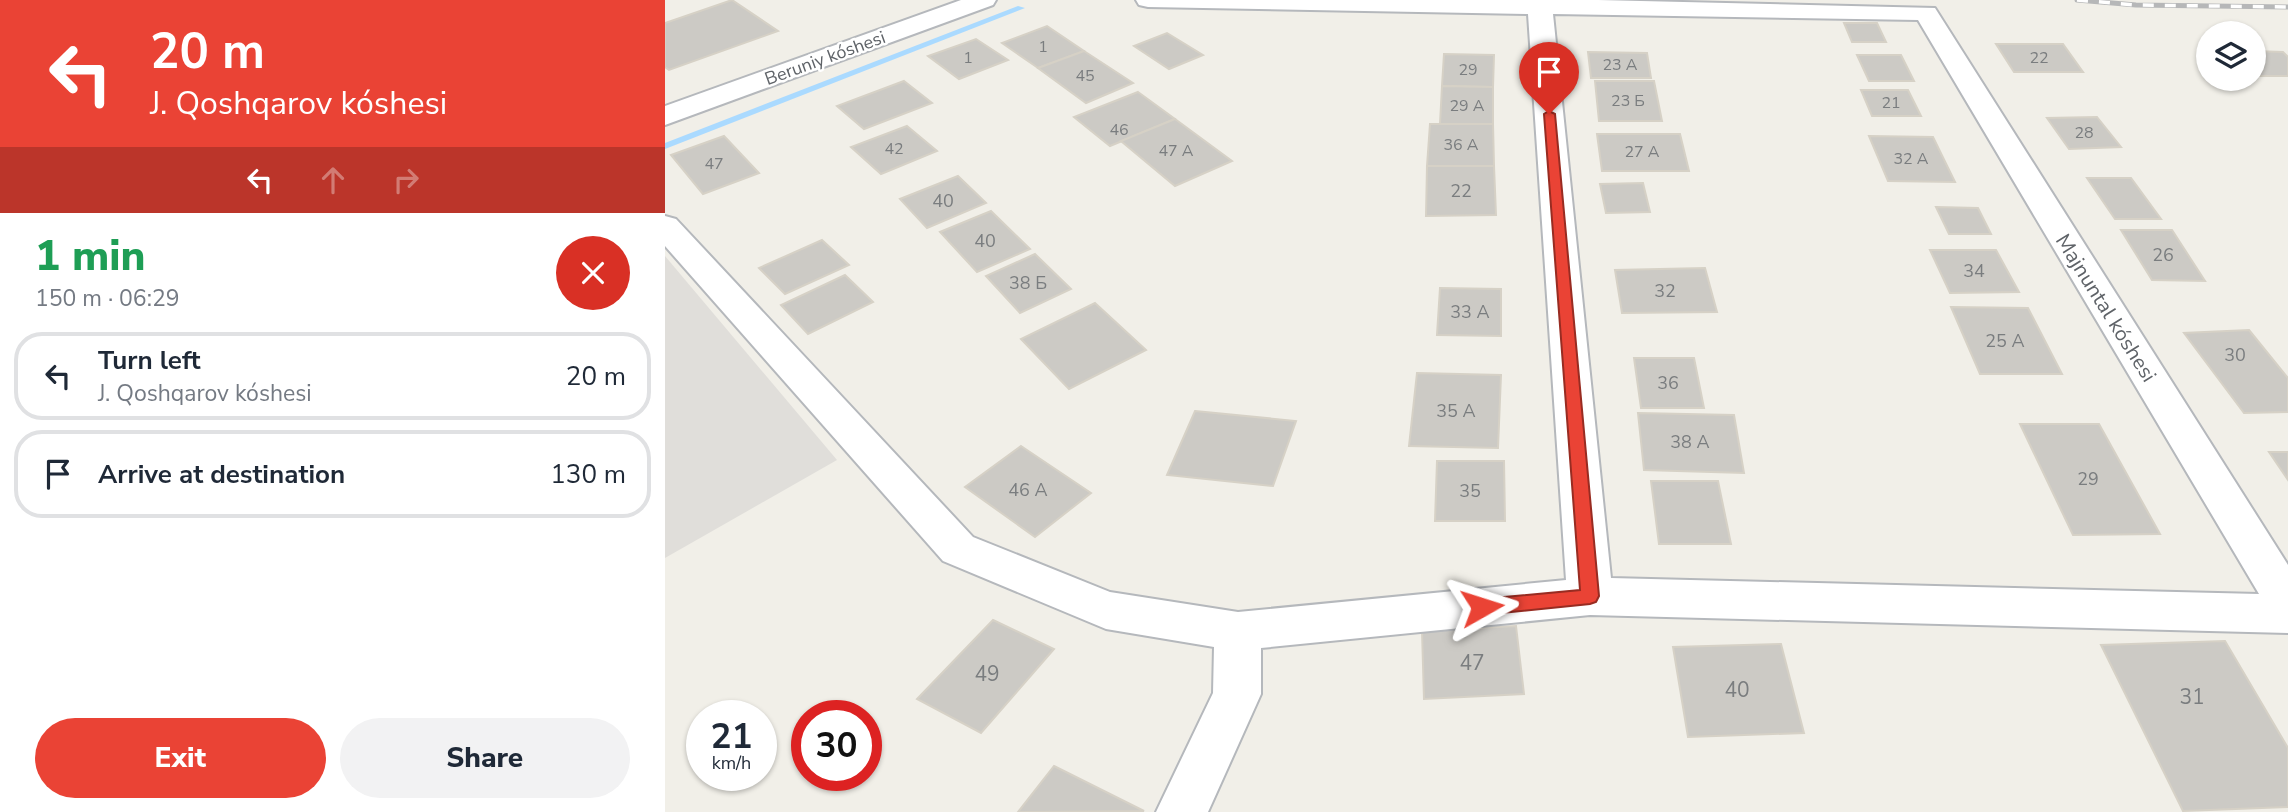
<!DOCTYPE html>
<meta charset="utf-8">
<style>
:root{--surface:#fff;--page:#f2f2f3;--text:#1f2937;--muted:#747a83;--line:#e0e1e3;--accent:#ea4335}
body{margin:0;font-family:"Nunito Sans",sans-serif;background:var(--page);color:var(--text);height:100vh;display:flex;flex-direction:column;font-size:26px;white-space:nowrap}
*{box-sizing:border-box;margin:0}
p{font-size:23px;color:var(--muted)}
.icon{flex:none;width:38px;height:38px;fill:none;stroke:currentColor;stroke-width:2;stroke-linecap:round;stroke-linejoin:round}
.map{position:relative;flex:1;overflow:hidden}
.drawer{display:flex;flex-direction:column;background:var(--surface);width:665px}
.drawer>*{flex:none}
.guide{background:#ea4335;color:#fff;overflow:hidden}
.tools{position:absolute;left:1531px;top:21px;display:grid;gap:14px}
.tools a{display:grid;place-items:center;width:70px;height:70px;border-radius:50%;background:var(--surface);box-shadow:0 2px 5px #0004;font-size:35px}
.speed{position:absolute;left:21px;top:700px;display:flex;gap:14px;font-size:35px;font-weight:700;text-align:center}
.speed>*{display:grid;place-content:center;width:91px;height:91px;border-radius:50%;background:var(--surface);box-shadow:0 2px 5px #0004;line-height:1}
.speed small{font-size:18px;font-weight:400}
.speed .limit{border:10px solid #d22;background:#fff;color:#111}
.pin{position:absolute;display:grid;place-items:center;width:60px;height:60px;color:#fff;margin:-72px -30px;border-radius:50% 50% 50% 0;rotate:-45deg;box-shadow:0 0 7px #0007}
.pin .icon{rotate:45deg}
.me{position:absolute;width:77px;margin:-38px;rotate:84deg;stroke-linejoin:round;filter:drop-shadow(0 0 5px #0008)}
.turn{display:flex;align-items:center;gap:24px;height:147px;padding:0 35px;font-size:32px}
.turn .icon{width:91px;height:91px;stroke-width:2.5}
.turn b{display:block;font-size:49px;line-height:60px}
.lanes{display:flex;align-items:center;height:66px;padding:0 35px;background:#0003;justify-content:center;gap:35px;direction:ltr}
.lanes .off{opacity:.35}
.round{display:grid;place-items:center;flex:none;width:74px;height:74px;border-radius:37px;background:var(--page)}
.overview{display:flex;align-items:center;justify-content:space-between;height:119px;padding:0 35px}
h1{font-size:42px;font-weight:800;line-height:52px;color:#1e9e55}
.button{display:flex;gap:14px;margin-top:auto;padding:14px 35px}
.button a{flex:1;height:80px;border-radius:42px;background:var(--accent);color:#fff;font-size:28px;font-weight:800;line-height:80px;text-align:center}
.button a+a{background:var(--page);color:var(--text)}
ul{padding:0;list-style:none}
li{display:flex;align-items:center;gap:21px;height:88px;margin:0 14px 10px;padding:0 21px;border:4px solid var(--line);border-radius:28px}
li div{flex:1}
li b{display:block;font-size:26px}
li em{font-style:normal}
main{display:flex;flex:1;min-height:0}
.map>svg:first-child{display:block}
</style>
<main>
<section class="drawer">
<div class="guide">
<div class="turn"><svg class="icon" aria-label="left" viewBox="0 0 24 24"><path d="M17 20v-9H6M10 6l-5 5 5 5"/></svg><div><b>20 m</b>J. Qoshqarov kóshesi</div></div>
<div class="lanes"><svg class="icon" aria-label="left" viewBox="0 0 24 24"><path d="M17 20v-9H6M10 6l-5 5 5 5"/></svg><svg class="icon off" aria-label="ahead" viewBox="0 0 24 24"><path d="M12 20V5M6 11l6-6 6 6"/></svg><svg class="icon off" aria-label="right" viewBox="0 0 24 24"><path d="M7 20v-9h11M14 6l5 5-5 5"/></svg></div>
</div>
<div class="overview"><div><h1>1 min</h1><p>150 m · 06:29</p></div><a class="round" style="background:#d93025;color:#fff"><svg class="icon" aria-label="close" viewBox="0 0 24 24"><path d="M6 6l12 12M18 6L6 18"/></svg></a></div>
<ul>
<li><svg class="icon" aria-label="left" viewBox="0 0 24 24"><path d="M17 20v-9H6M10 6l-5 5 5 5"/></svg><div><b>Turn left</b><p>J. Qoshqarov kóshesi</p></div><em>20 m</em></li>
<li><svg class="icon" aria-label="arrive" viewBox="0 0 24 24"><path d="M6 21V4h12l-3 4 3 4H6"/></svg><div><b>Arrive at destination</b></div><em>130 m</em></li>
</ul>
<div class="button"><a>Exit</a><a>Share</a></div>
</section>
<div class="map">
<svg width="1623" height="812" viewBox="0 0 1623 812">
<rect width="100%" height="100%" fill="#f1efe8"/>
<!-- industrial -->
<polygon fill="#e0deda" points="0,256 172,460 0,558"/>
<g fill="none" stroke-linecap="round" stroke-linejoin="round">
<!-- stream -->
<polygon fill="#aadaff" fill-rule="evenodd" points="353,6 360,8 0,149 0,143"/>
</g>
<!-- building -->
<g fill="#cccac5" stroke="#d6d1c6" stroke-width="2">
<polygon points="67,0 113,31 4,70 0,67 0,23"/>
<polygon points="1179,23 1212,23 1221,42 1187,42"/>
<polygon points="382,26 419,51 373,68 337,43"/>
<polygon points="502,33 538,55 504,69 469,46"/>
<polygon points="311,39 343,60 294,79 263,56"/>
<polygon points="1331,44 1398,44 1418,72 1349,72"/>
<polygon points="419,51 468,83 421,103 373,68"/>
<polygon points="1589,51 1618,52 1623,57 1623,76 1589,76"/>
<polygon points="923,52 982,53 986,78 926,78"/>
<polygon points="779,54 829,55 828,87 777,86"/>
<polygon points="1192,55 1236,55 1249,81 1204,81"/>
<polygon points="239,81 267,103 199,129 172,106"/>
<polygon points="930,81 989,81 997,121 934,121"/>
<polygon points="777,86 828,87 828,124 775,124"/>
<polygon points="1196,90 1243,90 1256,116 1207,116"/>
<polygon points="473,92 510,119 445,146 409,117"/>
<polygon points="1432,117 1456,147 1404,149 1382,118"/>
<polygon points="510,119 567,161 510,186 456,141"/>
<polygon points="765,124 828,124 829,166 762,166"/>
<polygon points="242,126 272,151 216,174 186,147"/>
<polygon points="932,134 1015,134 1024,171 937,171"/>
<polygon points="59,136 94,173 38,194 6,155"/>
<polygon points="1204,136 1268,137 1290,182 1223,181"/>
<polygon points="762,166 829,166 831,215 761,216"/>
<polygon points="293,176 321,203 262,228 235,199"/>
<polygon points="1422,178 1466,178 1496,219 1450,219"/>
<polygon points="978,183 985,212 941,213 935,184"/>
<polygon points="1271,207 1313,208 1326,234 1284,234"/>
<polygon points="326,211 365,249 312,272 275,232"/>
<polygon points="1456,230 1507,230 1540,281 1487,280"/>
<polygon points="157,240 184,265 120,294 94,268"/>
<polygon points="1265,250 1331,250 1354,292 1285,293"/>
<polygon points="370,254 406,289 355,313 321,276"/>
<polygon points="1040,268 1052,312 957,313 950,270"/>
<polygon points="180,275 208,302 143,334 116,305"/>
<polygon points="775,288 836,289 836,336 772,335"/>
<polygon points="430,303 481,350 404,389 356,339"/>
<polygon points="1286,307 1363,308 1397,374 1315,374"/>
<polygon points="1584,330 1623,378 1623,412 1579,413 1519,333"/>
<polygon points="969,358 1029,358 1039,408 976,408"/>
<polygon points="752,373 836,375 833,448 744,446"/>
<polygon points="530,411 631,421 608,486 502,475"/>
<polygon points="973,413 1069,415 1079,473 979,470"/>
<polygon points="1355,424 1434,424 1495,534 1408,535"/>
<polygon points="356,446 426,493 370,537 300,487"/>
<polygon points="1604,452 1623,452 1623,480"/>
<polygon points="772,461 839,461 840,521 770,521"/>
<polygon points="986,481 1053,481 1066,544 994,544"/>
<polygon points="328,620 389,649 316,733 252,699"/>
<polygon points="851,626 859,694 759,699 757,631"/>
<polygon points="1560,641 1623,748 1623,807 1518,811 1436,645"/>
<polygon points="1116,644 1139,733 1023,737 1008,647"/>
<polygon points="389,766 479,811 353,812"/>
</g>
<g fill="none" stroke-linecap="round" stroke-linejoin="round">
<!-- minor casing -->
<g stroke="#b5b8bc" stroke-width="4">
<path id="minor" d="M 471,0 L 933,0 L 1270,8 L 1623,565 L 1623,633 L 925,615 L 596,648 L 596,694 L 543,812 L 491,812 L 548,693 L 549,647 L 441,629 L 278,561 L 0,246 L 0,216 L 11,219 L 308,537 L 445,592 L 573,612 L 901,580 L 863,14 L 483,7 L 474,5 ZM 888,14 L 1253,20 L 1594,594 L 946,578 Z"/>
</g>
<!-- tertiary casing -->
<g stroke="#b5b8bc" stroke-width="4">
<polygon id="tertiary" points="296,0 331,0 328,5 0,125 0,106"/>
</g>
<!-- minor -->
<use href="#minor" fill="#fff" fill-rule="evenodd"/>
<!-- tertiary -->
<use href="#tertiary" fill="#fff" fill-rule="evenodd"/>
<!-- rail casing -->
<g stroke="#b6b7b8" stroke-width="5">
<polyline id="rail" points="1412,0 1471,5 1623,7"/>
</g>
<!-- rail -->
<use href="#rail" stroke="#fff" stroke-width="3.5" stroke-dasharray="11" stroke-linecap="butt"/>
</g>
<!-- route -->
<polygon fill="#ea4335" stroke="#982c22" stroke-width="2" points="884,111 890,114 934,596 931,602 925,604 817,615 810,613 807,607 810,602 817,599 915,590 879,114"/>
<g text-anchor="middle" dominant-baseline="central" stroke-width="5" stroke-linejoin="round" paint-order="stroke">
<!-- far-number labels -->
<g font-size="16" fill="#7a7d7f">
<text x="378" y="47">1</text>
<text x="303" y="58">1</text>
<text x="1374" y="58">22</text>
<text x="955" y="65">23 А</text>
<text x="803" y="70">29</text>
<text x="420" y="76">45</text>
<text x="963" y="101">23 Б</text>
<text x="1226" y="103">21</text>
<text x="802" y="106">29 А</text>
<text x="454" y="130">46</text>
<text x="1419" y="133">28</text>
<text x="796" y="145">36 А</text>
<text x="229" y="149">42</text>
<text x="511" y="151">47 А</text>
<text x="977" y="152">27 А</text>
<text x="1246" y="159">32 А</text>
<text x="49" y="164">47</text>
</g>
<!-- far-street labels -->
<g font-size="18" fill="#5f6368" stroke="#fff">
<text transform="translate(160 58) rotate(-20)">Beruniy kóshesi</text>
</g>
<!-- number labels -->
<g font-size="18" fill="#7a7d7f">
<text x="796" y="191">22</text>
<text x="278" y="201">40</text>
<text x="320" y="241">40</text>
<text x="1498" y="255">26</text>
<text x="1309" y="271">34</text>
<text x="363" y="283">38 Б</text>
<text x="1000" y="291">32</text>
<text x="805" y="312">33 А</text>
<text x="1340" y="341">25 А</text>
<text x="1570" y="355">30</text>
<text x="1003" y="383">36</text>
<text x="791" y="411">35 А</text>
<text x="1025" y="442">38 А</text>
<text x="1423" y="479">29</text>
<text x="363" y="490">46 А</text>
<text x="805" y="491">35</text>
</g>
<!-- street labels -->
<g font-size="21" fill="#5f6368" stroke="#fff">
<text transform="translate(1441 308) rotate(58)">Majnuntal kóshesi</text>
</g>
<!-- near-number labels -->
<g font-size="21" fill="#7a7d7f">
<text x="807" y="663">47</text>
<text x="322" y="674">49</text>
<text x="1072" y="690">40</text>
<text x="1527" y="697">31</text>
</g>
</g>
</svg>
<div class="tools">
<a><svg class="icon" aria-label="layers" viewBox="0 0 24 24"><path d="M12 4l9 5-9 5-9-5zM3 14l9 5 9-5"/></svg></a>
</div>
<div class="speed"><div>21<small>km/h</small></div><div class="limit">30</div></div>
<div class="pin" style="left:884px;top:114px;background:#d93025"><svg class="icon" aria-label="arrive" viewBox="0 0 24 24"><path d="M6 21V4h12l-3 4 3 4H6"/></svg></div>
<svg class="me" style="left:817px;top:607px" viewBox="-20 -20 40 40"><path d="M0-17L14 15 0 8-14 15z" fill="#ea4335" stroke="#fff" stroke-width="4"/></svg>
</div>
</main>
